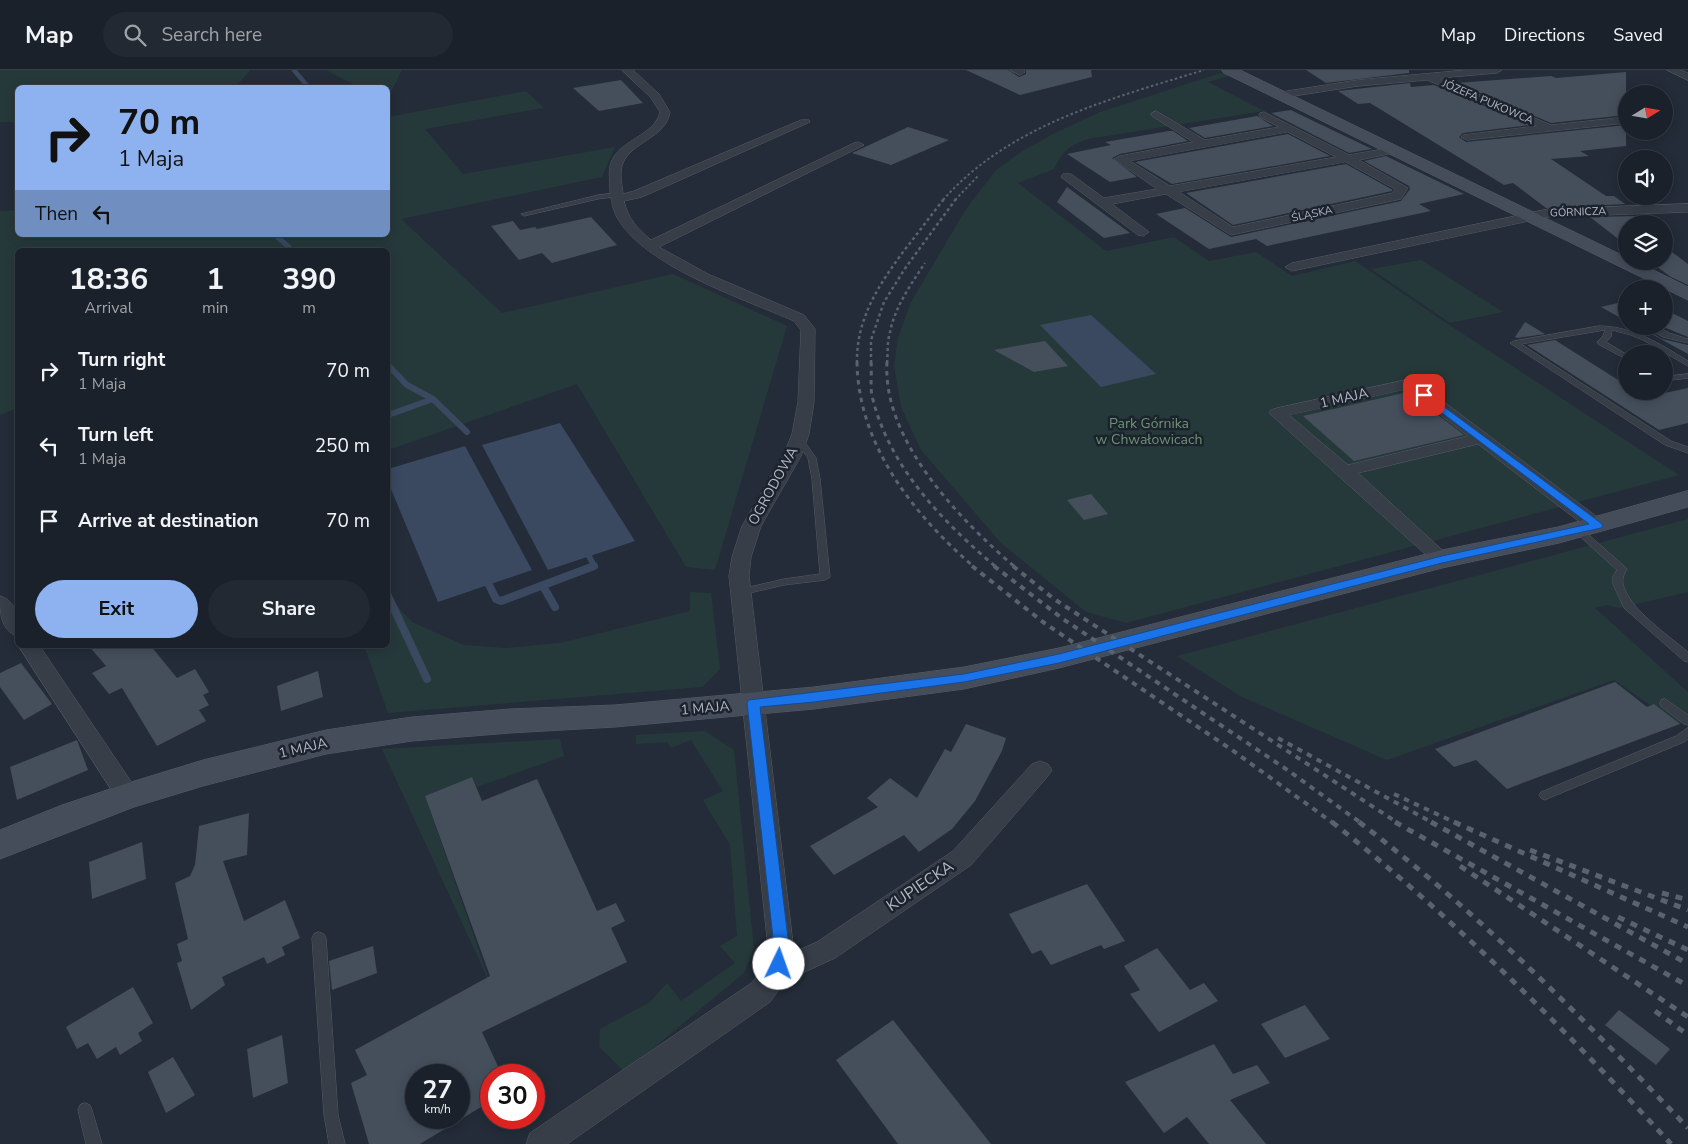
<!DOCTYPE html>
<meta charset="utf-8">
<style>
:root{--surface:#1a212a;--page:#232932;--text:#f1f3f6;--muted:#9fa3a8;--line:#383e47;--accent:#8db2ef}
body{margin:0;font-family:"Nunito Sans",sans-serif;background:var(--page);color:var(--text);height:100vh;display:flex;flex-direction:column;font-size:19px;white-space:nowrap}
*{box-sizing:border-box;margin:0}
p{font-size:16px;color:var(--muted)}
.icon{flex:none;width:28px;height:28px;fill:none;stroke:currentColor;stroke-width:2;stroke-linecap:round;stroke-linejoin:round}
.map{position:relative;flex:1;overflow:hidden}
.details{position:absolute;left:15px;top:178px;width:375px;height:400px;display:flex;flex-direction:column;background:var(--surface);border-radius:8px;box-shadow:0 2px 12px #0003,0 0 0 1px var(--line)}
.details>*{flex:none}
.guide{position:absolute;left:15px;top:15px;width:375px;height:152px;border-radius:8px;box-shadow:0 2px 12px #0003,0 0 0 1px var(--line);background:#8db2ef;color:#111;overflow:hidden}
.needle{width:32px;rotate:79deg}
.buttons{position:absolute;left:1618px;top:15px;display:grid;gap:10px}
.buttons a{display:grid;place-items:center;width:55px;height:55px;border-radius:50%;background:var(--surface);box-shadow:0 2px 12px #0003,0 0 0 1px var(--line);font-size:25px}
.speed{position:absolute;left:405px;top:994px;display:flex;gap:10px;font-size:25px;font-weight:700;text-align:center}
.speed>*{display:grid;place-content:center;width:65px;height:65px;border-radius:50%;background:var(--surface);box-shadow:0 2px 12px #0003,0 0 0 1px var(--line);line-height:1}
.speed small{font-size:12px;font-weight:400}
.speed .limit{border:8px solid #d22;background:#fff;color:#111}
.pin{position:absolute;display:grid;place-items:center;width:42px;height:42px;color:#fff;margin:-21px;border-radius:10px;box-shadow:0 2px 8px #0006}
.me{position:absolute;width:55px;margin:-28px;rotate:3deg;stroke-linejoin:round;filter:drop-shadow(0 0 4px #0008)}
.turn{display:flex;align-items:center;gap:18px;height:105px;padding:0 20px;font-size:22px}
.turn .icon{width:65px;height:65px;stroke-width:2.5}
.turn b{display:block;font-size:35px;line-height:42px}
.then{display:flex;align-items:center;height:48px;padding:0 20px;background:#0003;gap:10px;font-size:19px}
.eta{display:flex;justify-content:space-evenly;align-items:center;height:85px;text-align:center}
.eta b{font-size:30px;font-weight:700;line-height:35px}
.button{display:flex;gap:10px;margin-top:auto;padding:10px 20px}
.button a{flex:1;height:58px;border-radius:30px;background:var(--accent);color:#111;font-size:20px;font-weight:700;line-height:58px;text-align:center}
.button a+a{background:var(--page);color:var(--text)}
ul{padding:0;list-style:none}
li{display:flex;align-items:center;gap:15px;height:75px;padding:0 20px}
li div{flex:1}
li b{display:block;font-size:19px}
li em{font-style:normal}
header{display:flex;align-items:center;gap:30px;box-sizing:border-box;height:70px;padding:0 25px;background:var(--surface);border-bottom:1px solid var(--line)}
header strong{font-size:24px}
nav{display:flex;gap:28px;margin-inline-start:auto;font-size:18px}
.search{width:350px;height:45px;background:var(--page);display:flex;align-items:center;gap:12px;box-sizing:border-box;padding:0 18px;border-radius:28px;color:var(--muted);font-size:19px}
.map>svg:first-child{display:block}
</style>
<header>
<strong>Map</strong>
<div class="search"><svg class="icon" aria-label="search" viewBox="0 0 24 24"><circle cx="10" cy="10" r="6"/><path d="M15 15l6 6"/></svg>Search here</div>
<nav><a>Map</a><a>Directions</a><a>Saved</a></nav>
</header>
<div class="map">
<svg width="1688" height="1074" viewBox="0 0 1688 1074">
<rect width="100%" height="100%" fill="#232c38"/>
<!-- green -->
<g fill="#26393a">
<polygon points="0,0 250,0 239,13 227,17 18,18 17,52 0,52"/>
<polygon points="326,0 402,0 388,28 388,18 358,17"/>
<path d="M 1224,2 L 1229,6 L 1208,12 L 1264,41 L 1088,69 C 1069,76 1063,80 1054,99 L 1018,113 L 1106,181 L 1174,167 L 1209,191 L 1256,182 L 1292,206 L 1355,191 L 1454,258 L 1679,405 L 1126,553 L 1086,542 L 1001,473 L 921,380 L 901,337 L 894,296 L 898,268 L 911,232 L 966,139 L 996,100 L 1021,82 L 1053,64 L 1100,42 Z"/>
<polygon points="526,21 544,38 425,59 463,104 615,77 602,107 401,149 502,243 673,204 787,256 715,500 686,497 577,314 388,380 388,180 18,180 17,338 0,345 0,141 17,140 18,165 388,165 388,47"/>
<polygon points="1421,190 1503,242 1450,253 1371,199"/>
<polygon points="1688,449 1688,522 1619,538 1607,535 1595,538 1688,622 1688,648 1679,655 1614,610 1387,690 1242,627 1177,586"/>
<polygon points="690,522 711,523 720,599 702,617 388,643 364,575 388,575 388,526 412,552 464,575 506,578 560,573 690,541"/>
<polygon points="705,661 734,680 754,879 744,903 640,989 623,1000 599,977 600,959 650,932 667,913 681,931 735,893 720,876 737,866 730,775 703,730 723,721 691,670 671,678 667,672 636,674 636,665"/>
<polygon points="560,669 564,686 477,717 472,707 425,726 492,918 382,679"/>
</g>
<!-- water -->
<g fill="#3a4960">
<polygon points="1091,245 1156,304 1101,317 1040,255"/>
<polygon points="560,353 635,471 548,500 482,375"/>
<polygon points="465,376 532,500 438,532 388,412 388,399"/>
</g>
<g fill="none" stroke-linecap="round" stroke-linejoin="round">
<!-- stream-far3 -->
<polyline stroke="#3a4960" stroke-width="4.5" points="294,0 309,18"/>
<!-- stream-far2 -->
<polyline stroke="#3a4960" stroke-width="5" points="275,165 289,177 289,180"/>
<!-- stream-far1 -->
<g stroke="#3a4960" stroke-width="6">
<polyline points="388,295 407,315 433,329 467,362"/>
<polyline points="388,345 433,329"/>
<polyline points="589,486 594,496 591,497"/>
</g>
<!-- stream -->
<g stroke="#3a4960" stroke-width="8">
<polyline points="489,515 496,529 501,531 594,496"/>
<polyline points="543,516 555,537"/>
<polyline points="388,526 427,609"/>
</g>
</g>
<!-- building -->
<g fill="#454f5c" fill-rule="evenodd">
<polygon points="966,0 1008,0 1019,7 1026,4 1026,0 1091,0 1092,7 1020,25"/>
<polygon points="1306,0 1409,0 1409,3 1326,13"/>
<polygon points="1626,2 1626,45 1551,53 1457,13 1551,6 1556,8"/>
<polygon points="621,10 643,33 599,41 573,18"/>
<polygon points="1410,13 1411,17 1434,15 1530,55 1463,63 1459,67 1466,72 1626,55 1626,76 1580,81 1589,86 1551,89 1606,126 1614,126 1625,134 1546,138 1513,113 1504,115 1370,33 1358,34 1338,21"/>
<polygon points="1291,40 1301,45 1372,79 1349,83 1271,43"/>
<polygon points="1257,46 1273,56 1205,68 1189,58"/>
<polygon points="908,57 949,70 891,95 852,83"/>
<polygon points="1169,61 1173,61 1188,71 1120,84 1112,88 1137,107 1110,112 1067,84 1111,75 1105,72"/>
<polygon points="1288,64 1330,86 1172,114 1135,92"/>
<polygon points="1386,86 1464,124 1419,134 1431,141 1267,176 1256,169 1209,179 1156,144 1185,138 1231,167 1401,131 1410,119 1409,116 1364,91"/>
<polygon points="1346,94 1393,120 1392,121 1233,155 1186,123"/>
<polygon points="1067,117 1130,163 1104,168 1057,132"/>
<polygon points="1641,146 1652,154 1626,154 1626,175 1590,147"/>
<polygon points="591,147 617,175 552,193 542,183 519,190 491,156 513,151 520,160 535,157 537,159"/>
<polygon points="1664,176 1688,194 1688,215 1671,207 1649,191 1664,191"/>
<polygon points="1626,231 1626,251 1601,237"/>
<polygon points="1664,239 1688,251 1688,267 1661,256 1664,256"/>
<polygon points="1525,252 1545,264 1517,268 1515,267"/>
<polygon points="1637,256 1649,256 1650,262 1662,269 1688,275 1688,284"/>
<polygon points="1555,270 1626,315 1626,321 1637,321 1646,327 1688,318 1688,353 1659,360 1527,275"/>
<polygon points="1045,271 1068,296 1034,302 994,280"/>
<polygon points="1408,322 1464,365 1354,391 1303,346"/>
<polygon points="1091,424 1108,444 1084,450 1067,430"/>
<polygon points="88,575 150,575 177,608 195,599 209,622 203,625 209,635 199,640 206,651 157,676 122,618 109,624 92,603 106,596"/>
<polygon points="21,593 52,634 24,650 0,617 0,603"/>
<polygon points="318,601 323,627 281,641 277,616"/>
<polygon points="1615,612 1647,637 1654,634 1680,654 1507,719 1476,690 1454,697 1435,679"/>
<polygon points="966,654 1006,668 1002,681 975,731 952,759 919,782 904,765 834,805 810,776 878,737 867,728 890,708 917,728 945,679 951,682"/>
<polygon points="77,670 88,700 17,730 10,697"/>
<path d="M 472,707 L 482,731 L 537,709 L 597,841 L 616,833 L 625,851 L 611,858 L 627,892 L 482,962 L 502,1005 L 491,1005 L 491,1031 L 420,1074 L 369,1074 L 351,1013 L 367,1005 L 355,980 L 490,906 L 425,726 ZM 416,1005 L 459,1005 L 459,1048 L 416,1048 Z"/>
<polygon points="249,743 247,785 223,791 244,851 285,830 300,868 282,877 285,885 267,894 264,887 222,907 225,915 191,940 177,893 182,891 177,874 188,869 175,813 190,806 195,795 199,756"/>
<polygon points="142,772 146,809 92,829 89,792"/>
<polygon points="1087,814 1125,871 1104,879 1101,875 1051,895 1041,880 1032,884 1009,844"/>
<polygon points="373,876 377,903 332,920 329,891"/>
<polygon points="1157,878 1190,920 1204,913 1218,931 1159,962 1130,924 1140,920 1124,896"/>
<polygon points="133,917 153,953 138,963 142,971 120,985 116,977 97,989 88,973 77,979 66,957"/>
<polygon points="1305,935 1330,969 1285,988 1261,954"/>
<polygon points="1619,940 1670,979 1656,995 1605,955"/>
<polygon points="893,950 991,1074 898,1074 836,990"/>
<polygon points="282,965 288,1013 253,1028 247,979"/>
<polygon points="1214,974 1233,1004 1257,995 1270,1013 1230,1030 1266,1074 1209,1074 1187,1047 1164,1063 1125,1012"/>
<polygon points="173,987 195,1025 166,1043 148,1002"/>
</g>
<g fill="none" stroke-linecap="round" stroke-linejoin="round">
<!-- lane casing -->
<g stroke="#555c66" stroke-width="1">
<g id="lane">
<polygon points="617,123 620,125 619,126 598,129 524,146 521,144 598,125"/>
<path d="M 1599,256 C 1633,256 1660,274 1688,291 L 1688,296 L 1643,270 L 1631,265 L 1612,260 L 1611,267 L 1606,272 L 1626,284 L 1626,289 L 1598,274 L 1597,272 L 1603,266 L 1605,260 L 1521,274 L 1671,371 L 1688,377 L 1688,383 L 1665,375 L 1510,273 L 1514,271 Z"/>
<polygon points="1651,256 1657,256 1669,263 1688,269 1688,273 1663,267 1651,260"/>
<polygon points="1688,304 1688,308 1664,311 1664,307"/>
<polygon points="799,367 802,368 816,388 820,409 830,507 825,510 784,515 741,525 738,524 736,522 738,520 741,519 784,509 820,504 812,409 808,388 795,370"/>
<path d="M 1578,457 L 1581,458 L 1625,497 L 1627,499 C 1624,504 1622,508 1623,514 C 1628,538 1669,566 1688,582 L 1688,592 L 1684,591 L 1624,538 L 1613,514 L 1613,506 L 1617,500 L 1575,462 L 1573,460 Z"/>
<polygon points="1665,629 1688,645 1688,655 1684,654 1661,636 1660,633 1661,630"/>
<polygon points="1688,658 1688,669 1684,672 1549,728 1545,730 1541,728 1539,725 1541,722 1676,666"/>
<polygon points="319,862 324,864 326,868 338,1045 345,1074 329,1074 324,1045 312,868 314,864"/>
<polygon points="85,1033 90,1035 92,1040 102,1074 86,1074 78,1040 80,1035"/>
</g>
</g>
<!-- street casing -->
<g stroke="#555c66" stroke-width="1">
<g id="street">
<path d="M 622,0 L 633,0 L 659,24 L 670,42 C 666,68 631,72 623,93 C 619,102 622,115 623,124 L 634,121 L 801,50 L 809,50 L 810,52 L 642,127 L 624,131 C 628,149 638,159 651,170 L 854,73 L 858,72 L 864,75 L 659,177 L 708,204 L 804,245 L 815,259 L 814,332 L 809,364 L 801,386 L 761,456 L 751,487 L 749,506 L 794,882 L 817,872 L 953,781 L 1032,694 L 1040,691 L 1048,694 L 1052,700 L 1048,706 L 971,795 L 835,888 L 785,911 L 770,932 L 567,1074 L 526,1074 L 530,1063 L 750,914 C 764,900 768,888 767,868 L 729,506 L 732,487 L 742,456 L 783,386 L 792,364 L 798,332 L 801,260 L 794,251 C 744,229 646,197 618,149 C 613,141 611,130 610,120 C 610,112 608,101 611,93 C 618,70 655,66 660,42 L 651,28 Z"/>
<polygon points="1010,0 1024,0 1025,2 1020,5"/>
<polygon points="1466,0 1502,0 1497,3 1440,8 1551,55 1626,47 1626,53 1467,70 1461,67 1463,65 1537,56 1427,10 1358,16 1281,28 1276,25 1281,22 1358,10"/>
<polygon points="1667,0 1680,0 1688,3 1688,10"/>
<path d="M 1156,41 L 1205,70 L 1279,57 L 1260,47 L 1259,45 L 1260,43 L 1264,42 L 1349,85 L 1394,77 L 1398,78 L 1400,80 L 1398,82 L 1359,90 L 1408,118 L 1401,129 L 1231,165 L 1166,124 L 1112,134 L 1149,162 L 1143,166 L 1138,165 L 1061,107 L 1063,104 L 1071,104 L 1104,128 L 1157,119 L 1114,89 L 1120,86 L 1193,72 L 1152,46 L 1151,44 ZM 1288,62 L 1336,87 L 1170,116 L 1130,91 ZM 1346,92 L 1395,119 L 1393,123 L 1233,157 L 1179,122 Z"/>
<polygon points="1688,134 1688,142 1548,147 1292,201 1285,197 1292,193 1548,139"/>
<path d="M 1410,309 L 1416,311 L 1604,452 L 1606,456 L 1604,460 L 1597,462 L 1590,460 L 1478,374 L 1358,403 L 1452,489 L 1449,493 L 1442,495 L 1435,493 L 1269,343 L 1271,340 L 1277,338 ZM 1407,319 L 1468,366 L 1348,395 L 1289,345 Z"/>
<path d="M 0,526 C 18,531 18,550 18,566 C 0,561 0,542 0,526 Z"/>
<polygon points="18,575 39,575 136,719 140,726 136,733 128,736 120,733"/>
</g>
</g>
<!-- secondary casing -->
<g stroke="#555c66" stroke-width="1">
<g id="secondary">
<polygon points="1222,0 1240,0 1626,187 1626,191 1635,191 1688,217 1688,230 1224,3"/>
<polygon points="1688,421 1688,437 1559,473 1442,498 1059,598 964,619 814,639 615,657 510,663 412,671 326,684 203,716 134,737 0,789 0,760 62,735 128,713 203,690 326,660 412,647 510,639 615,635 814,617 964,597 1059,578 1442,480 1558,457"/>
</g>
</g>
<!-- lane -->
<use href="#lane" fill="#373e48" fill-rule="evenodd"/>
<!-- street -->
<use href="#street" fill="#373e48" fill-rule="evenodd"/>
<!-- secondary -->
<use href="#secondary" fill="#454d5b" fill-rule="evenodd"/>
<!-- rail-far4 -->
<g stroke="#59626f" stroke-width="2" stroke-dasharray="2.5 2.5" stroke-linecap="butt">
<path d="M 943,130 C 1010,54 1111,29 1204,0"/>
<polyline points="955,130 978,106"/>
</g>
<!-- rail-far3 -->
<g stroke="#59626f" stroke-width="2.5" stroke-dasharray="3 3" stroke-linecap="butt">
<path d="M 857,293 C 856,248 880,213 906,178 C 919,162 931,145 944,129"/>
<polyline points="871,293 871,270 884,232 906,197 956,129"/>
<path d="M 887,293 C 888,283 887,272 890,262 C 895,237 911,214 925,193"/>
</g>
<!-- rail-far2 -->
<g stroke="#59626f" stroke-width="3" stroke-dasharray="4.5 4.5" stroke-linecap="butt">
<path d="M 857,292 C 858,375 914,445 974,497"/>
<path d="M 871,292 C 872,303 870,316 872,326 C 889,397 942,451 996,497"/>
<path d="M 887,292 C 882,370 960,450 1015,497"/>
</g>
<!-- rail-far1 -->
<g stroke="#59626f" stroke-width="4" stroke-dasharray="5.5 5.5" stroke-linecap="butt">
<polyline points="972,496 1043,552 1232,680 1333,753"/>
<polyline points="994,496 1063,549 1286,699 1361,753"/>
<polyline points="1013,496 1054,529 1398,753"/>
<polyline points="1278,668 1433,753"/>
<polyline points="1394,724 1456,753"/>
</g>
<!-- rail -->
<g stroke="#59626f" stroke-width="5" stroke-dasharray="7 7" stroke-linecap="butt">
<path d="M 1332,752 C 1455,849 1565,959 1671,1074"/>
<path d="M 1359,752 C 1479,843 1585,950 1688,1058"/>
<polyline points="1395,752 1688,916"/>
<polyline points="1431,752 1688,894"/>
<polyline points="1454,752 1688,857"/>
<polyline points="1530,780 1688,840"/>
<polyline points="1460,796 1688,947"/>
<polyline points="1662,823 1688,830"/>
<polyline points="1618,847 1688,880"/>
<polyline points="1655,941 1688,965"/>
</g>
</g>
<!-- route -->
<polygon fill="#1a73e8" stroke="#114b97" points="1424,322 1601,453 1603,456 1601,458 1442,493 1059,593 964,612 814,632 760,637 788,868 787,894 784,899 779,901 774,899 771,894 773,868 747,633 749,630 964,604 1059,584 1442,486 1589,454 1421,327 1420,325"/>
<g text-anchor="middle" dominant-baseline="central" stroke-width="5" stroke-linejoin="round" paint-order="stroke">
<!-- far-street labels -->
<g font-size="11" fill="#b2b9c4" stroke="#1c232d">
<text transform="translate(1488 32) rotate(23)">JÓZEFA PUKOWCA</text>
<text transform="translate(1578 142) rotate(-2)">GÓRNICZA</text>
<text transform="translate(1312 144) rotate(-12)">ŚLĄSKA</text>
</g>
<!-- street labels -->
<g font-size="14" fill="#b2b9c4" stroke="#1c232d">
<text transform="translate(1344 328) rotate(-13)">1 MAJA</text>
<text transform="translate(773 416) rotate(-61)">OGRODOWA</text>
<text transform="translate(705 638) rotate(-5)">1 MAJA</text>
<text transform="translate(303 678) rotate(-13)">1 MAJA</text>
</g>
<!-- park labels -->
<g font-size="14" fill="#6b9374" stroke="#1c232d">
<text x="1149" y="353">Park Górnika<tspan x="1149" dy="16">w Chwałowicach</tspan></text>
</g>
<!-- near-street labels -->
<g font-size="16" fill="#b2b9c4" stroke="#1c232d">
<text transform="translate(920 816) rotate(-34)">KUPIECKA</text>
</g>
</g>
</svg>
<div class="buttons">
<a><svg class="needle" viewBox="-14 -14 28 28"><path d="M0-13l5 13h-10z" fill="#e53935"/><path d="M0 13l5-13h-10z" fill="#9fa3a8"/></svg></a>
<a><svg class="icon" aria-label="sound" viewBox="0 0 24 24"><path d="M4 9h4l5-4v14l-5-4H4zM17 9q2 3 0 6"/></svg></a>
<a><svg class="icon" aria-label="layers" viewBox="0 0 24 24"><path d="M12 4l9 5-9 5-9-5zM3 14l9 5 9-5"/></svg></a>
<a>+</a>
<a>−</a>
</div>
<div class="speed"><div>27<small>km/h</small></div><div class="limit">30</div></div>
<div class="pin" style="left:1424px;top:325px;background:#d93025"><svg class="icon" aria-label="arrive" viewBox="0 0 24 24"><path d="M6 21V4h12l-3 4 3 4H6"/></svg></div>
<svg class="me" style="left:779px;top:894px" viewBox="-20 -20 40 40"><circle r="19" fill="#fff"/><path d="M0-13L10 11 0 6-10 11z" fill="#1a73e8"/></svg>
<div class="guide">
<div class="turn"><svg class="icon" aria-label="right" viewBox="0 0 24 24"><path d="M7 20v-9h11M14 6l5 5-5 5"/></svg><div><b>70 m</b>1 Maja</div></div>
<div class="then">Then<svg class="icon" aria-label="left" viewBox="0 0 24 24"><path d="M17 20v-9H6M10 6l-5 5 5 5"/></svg></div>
</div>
<section class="details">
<div class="eta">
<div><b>18:36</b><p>Arrival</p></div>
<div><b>1</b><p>min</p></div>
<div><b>390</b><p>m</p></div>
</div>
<ul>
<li><svg class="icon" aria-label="right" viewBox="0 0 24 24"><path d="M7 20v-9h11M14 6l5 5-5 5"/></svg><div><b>Turn right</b><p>1 Maja</p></div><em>70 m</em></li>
<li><svg class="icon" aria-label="left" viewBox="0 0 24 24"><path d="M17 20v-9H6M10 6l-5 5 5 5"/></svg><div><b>Turn left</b><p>1 Maja</p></div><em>250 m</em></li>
<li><svg class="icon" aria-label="arrive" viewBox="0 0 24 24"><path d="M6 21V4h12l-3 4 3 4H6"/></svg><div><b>Arrive at destination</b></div><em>70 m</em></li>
</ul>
<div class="button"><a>Exit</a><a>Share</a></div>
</section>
</div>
